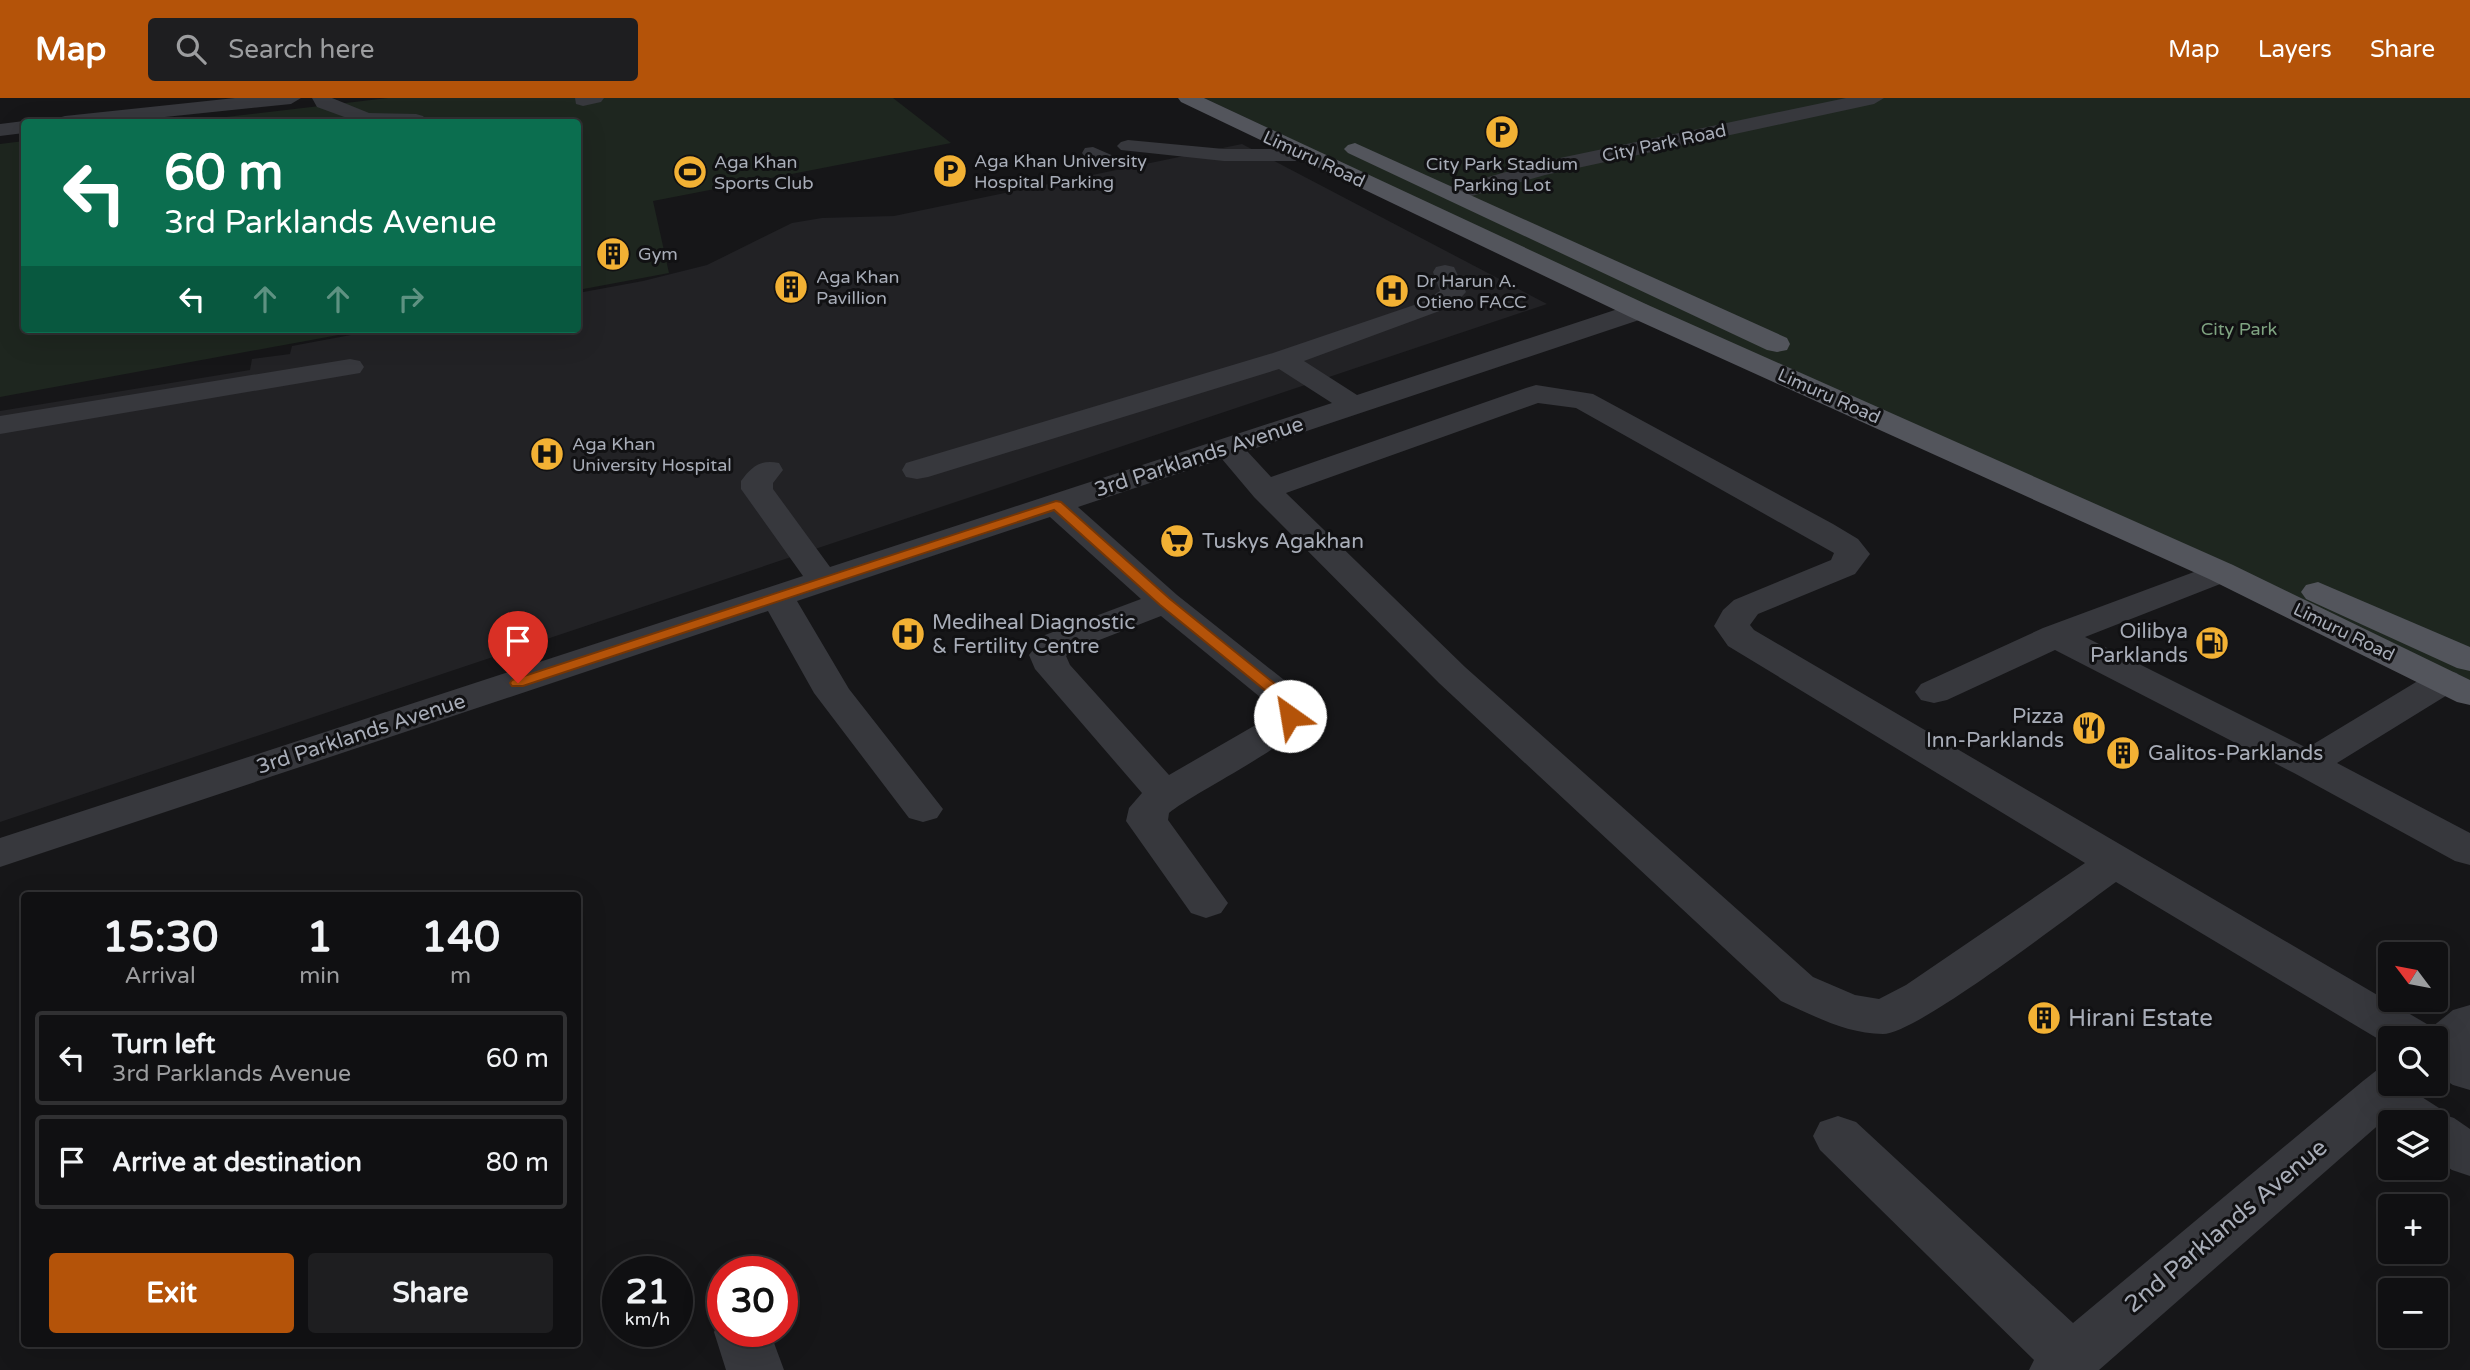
<!DOCTYPE html>
<meta charset="utf-8">
<style>
:root{--surface:#101012;--page:#1e1e20;--text:#f1f3f6;--muted:#9c9d9f;--line:#303032;--accent:#b45309}
body{margin:0;font-family:"Varela Round",sans-serif;background:var(--page);color:var(--text);height:100vh;display:flex;flex-direction:column;font-size:26px;white-space:nowrap}
*{box-sizing:border-box;margin:0}
p{font-size:23px;color:var(--muted)}
.icon{flex:none;width:38px;height:38px;fill:none;stroke:currentColor;stroke-width:2;stroke-linecap:round;stroke-linejoin:round}
.map{position:relative;flex:1;overflow:hidden}
.details{position:absolute;left:21px;top:794px;width:560px;height:455px;display:flex;flex-direction:column;background:var(--surface);border-radius:7px;box-shadow:0 7px 28px #0002,0 0 0 2px var(--line)}
.details>*{flex:none}
.hud{position:absolute;left:21px;top:21px;width:560px;height:214px;border-radius:7px;box-shadow:0 7px 28px #0002,0 0 0 2px var(--line);background:#0b6e4f;color:#fff;overflow:hidden}
.needle{width:46px;rotate:302deg}
.controls{position:absolute;left:2378px;top:844px;display:grid;gap:14px}
.controls a{display:grid;place-items:center;width:70px;height:70px;border-radius:7px;background:var(--surface);box-shadow:0 7px 28px #0002,0 0 0 2px var(--line);font-size:35px}
.speed{position:absolute;left:602px;top:1158px;display:flex;gap:14px;font-size:35px;font-weight:700;text-align:center}
.speed>*{display:grid;place-content:center;width:91px;height:91px;border-radius:50%;background:var(--surface);box-shadow:0 7px 28px #0002,0 0 0 2px var(--line);line-height:1}
.speed small{font-size:18px;font-weight:400}
.speed .limit{border:10px solid #d22;background:#fff;color:#111}
.pin{position:absolute;display:grid;place-items:center;width:60px;height:60px;color:#fff;margin:-72px -30px;border-radius:50% 50% 50% 0;rotate:-45deg;box-shadow:0 0 7px #0007}
.pin .icon{rotate:45deg}
.me{position:absolute;width:77px;margin:-38px;rotate:328deg;stroke-linejoin:round;filter:drop-shadow(0 0 5px #0008)}
.turn{display:flex;align-items:center;gap:24px;height:147px;padding:0 28px;font-size:32px}
.turn .icon{width:91px;height:91px;stroke-width:2.5}
.turn b{display:block;font-size:49px;line-height:60px}
.lanes{display:flex;align-items:center;height:66px;padding:0 28px;background:#0003;justify-content:center;gap:35px;direction:ltr}
.lanes .off{opacity:.35}
.eta{display:flex;justify-content:space-evenly;align-items:center;height:119px;text-align:center}
.eta b{font-size:42px;font-weight:800;line-height:49px}
.button{display:flex;gap:14px;margin-top:auto;padding:14px 28px}
.button a{flex:1;height:80px;border-radius:7px;background:var(--accent);color:#fff;font-size:28px;font-weight:800;line-height:80px;text-align:center}
.button a+a{background:var(--page);color:var(--text)}
ul{padding:0;list-style:none}
li{display:flex;align-items:center;gap:21px;height:94px;margin:0 14px 10px;padding:0 14px;border:4px solid var(--line);border-radius:7px}
li div{flex:1}
li b{display:block;font-size:26px}
li em{font-style:normal}
header{display:flex;align-items:center;gap:42px;box-sizing:border-box;height:98px;padding:0 35px;background:var(--accent);color:#fff}
header strong{font-size:33px}
nav{display:flex;gap:38px;margin-inline-start:auto;font-size:24px}
.search{width:490px;height:63px;background:var(--page);display:flex;align-items:center;gap:18px;box-sizing:border-box;padding:0 24px;border-radius:7px;color:var(--muted);font-size:26px}
.map>svg:first-child{display:block}
</style>
<header>
<strong>Map</strong>
<div class="search"><svg class="icon" aria-label="search" viewBox="0 0 24 24"><circle cx="10" cy="10" r="6"/><path d="M15 15l6 6"/></svg>Search here</div>
<nav><a>Map</a><a>Layers</a><a>Share</a></nav>
</header>
<div class="map">
<svg width="2470" height="1272" viewBox="0 0 2470 1272">
<rect width="100%" height="100%" fill="#161618"/>
<!-- built -->
<polygon fill="#222225" points="1242,46 1547,206 0,724 0,313 250,272 252,261 290,256 292,248 383,231 578,231 578,195 643,183 707,167 792,125 822,120 894,118"/>
<!-- green -->
<g fill="#1e261f">
<polygon points="388,0 893,0 951,45 653,103 669,175 578,192 578,24 183,24"/>
<polygon points="1204,0 2470,0 2470,598"/>
<polygon points="24,43 24,231 371,231 0,299 0,46"/>
</g>
<g fill="none" stroke-linecap="round" stroke-linejoin="round">
<!-- minor -->
<g fill="#37383d" fill-rule="evenodd">
<polygon points="235,0 301,0 291,6 117,24 55,24 58,20 65,18"/>
<polygon points="312,0 332,0 369,15 416,16 423,18 426,22 424,24 358,24 317,9"/>
<polygon points="575,0 604,0 601,4 583,8 576,6"/>
<polygon points="1846,0 1884,0 1874,6 1545,77 1454,103 1446,101 1443,96 1446,91 1541,64"/>
<polygon points="24,23 31,24 24,24 24,35 0,38 0,26"/>
<polygon points="1128,42 1224,51 1306,51 1314,52 1317,57 1314,62 1306,63 1224,63 1121,52 1117,48 1121,44"/>
<path d="M 1093,49 L 1116,59 L 1119,64 L 1116,69 C 1103,72 1090,66 1082,55 L 1085,50 Z"/>
<path d="M 1445,167 L 1454,169 L 1466,194 L 1453,208 L 1304,263 L 1357,297 L 1630,207 L 1639,205 L 1648,207 L 1652,213 L 1648,219 L 1247,353 L 1271,379 L 1526,290 L 1536,287 L 1593,296 L 1833,426 L 1858,441 L 1870,456 L 1855,476 L 1758,516 L 1750,527 L 1754,532 L 2432,929 L 2453,912 L 2470,907 L 2470,992 L 2453,987 L 2436,976 L 2436,940 L 2390,940 L 2390,948 L 2116,784 C 2078,811 1918,936 1883,936 C 1847,936 1812,917 1781,903 L 1439,585 L 1254,399 L 1222,361 L 1078,409 L 1177,497 L 1303,597 C 1307,603 1311,609 1309,617 C 1303,642 1194,694 1169,715 L 1168,722 L 1228,805 L 1221,815 L 1206,820 L 1191,815 L 1126,723 L 1129,710 L 1142,695 L 1035,571 L 1029,557 L 1045,537 L 1141,501 L 1050,419 L 797,503 L 849,591 L 943,711 L 937,720 L 923,724 L 909,720 L 814,595 L 768,513 L 0,769 L 0,740 L 803,478 L 741,391 L 741,383 C 752,368 761,361 779,365 L 783,372 L 773,385 L 773,391 L 830,469 L 1332,305 L 1279,271 L 928,379 L 917,381 L 906,379 L 902,372 L 906,365 L 1273,255 L 1423,204 L 1440,193 L 1433,174 L 1436,169 ZM 1538,305 L 1576,310 L 1834,455 L 1831,462 L 1734,502 L 1723,512 L 1714,528 L 1728,548 L 2085,765 L 1906,887 L 1879,901 L 1855,897 L 1813,879 L 1465,569 L 1286,395 ZM 1161,518 L 1271,608 L 1271,616 L 1266,621 L 1169,677 L 1070,567 L 1066,558 L 1071,553 Z"/>
<polygon points="350,261 360,263 364,269 360,275 0,336 0,318"/>
<polygon points="2221,464 2233,467 2238,474 2233,481 2085,539 2307,650 2431,575 2444,572 2457,575 2462,583 2457,591 2337,665 2470,735 2470,767 2455,763 2294,675 2055,552 1947,602 1934,605 1921,602 1915,594 1921,586 2043,530"/>
<polygon points="2390,967 2390,985 2418,985 2414,994 2439,1010 2442,1016 2454,1020 2470,1031 2470,1078 2452,1072 2436,1061 2436,1024 2390,1024 2390,1029 2383,1023 2099,1272 2029,1272 2034,1262 1820,1052 1813,1038 1820,1024 1838,1018 1856,1024 2073,1225 2363,983 2377,972"/>
<polygon points="722,1217 723,1234 770,1234 784,1272 726,1272 714,1234"/>
</g>
<!-- major -->
<g fill="#53555c" fill-rule="evenodd">
<polygon points="1178,0 1204,0 1648,207 2233,467 2470,582 2470,607 2457,604 2209,481 1630,219 1181,4"/>
<polygon points="1355,45 1787,240 1790,246 1787,252 1777,254 1767,252 1348,55 1344,51 1348,47"/>
<polygon points="2318,484 2470,549 2470,573 2457,570 2306,501 2301,494 2306,487"/>
</g>
</g>
<!-- route -->
<polygon fill="#b45309" stroke="#753606" stroke-width="2" points="1056,403 1061,404 1170,501 1295,602 1297,618 1295,621 1284,621 1282,606 1160,507 1054,412 523,588 512,588 510,585 512,582"/>
<!-- icons -->
<defs>
<g id="parking-disc" transform="scale(1.75)"><circle r="9.5" fill="#f2b134" stroke="#111113"/><path d="M-3.5-5.5H1a3.5 3.5 0 0 1 0 7H-1V5.5H-3.5ZM-1-3.4V-.6H.8a1.4 1.4 0 0 0 0-2.8Z" fill="#111"/></g>
<g id="stadium-disc" transform="scale(1.75)"><circle r="9.5" fill="#f2b134" stroke="#111113"/><path d="M0-5a6.5 5 0 1 0 0 10a6.5 5 0 1 0 0-10ZM-3.5-1.8h7v3.6h-7Z" fill="#111"/></g>
<g id="building-disc" transform="scale(1.75)"><circle r="9.5" fill="#f2b134" stroke="#111113"/><path d="M-4-6H4V6H1V3H-1V6H-4ZM-2.5-4.3h1.7v1.8h-1.7ZM.8-4.3h1.7v1.8H.8ZM-2.5-1h1.7V.8h-1.7ZM.8-1h1.7V.8H.8Z" fill="#111"/></g>
<g id="hospital-disc" transform="scale(1.75)"><circle r="9.5" fill="#f2b134" stroke="#111113"/><path d="M-5-5h3v3.5h4V-5h3V5h-3V1.5h-4V5h-3Z" fill="#111"/></g>
<g id="supermarket-disc" transform="scale(1.75)"><circle r="9.5" fill="#f2b134" stroke="#111113"/><path d="M-6-5.5h2.5l.6 2H6L4.5 2H-2.5L-4.4-4H-6ZM-1.5 3.2a1.3 1.3 0 1 0 .1 0ZM3 3.2a1.3 1.3 0 1 0 .1 0Z" fill="#111"/></g>
<g id="fuel-disc" transform="scale(1.75)"><circle r="9.5" fill="#f2b134" stroke="#111113"/><path d="M-5.5-6h7V0h2V4h1.3V-2.5L3-4.5l.8-.8L6-3V5H2.5V1h-1V6h-7ZM-4.2-4.7v3.2H.2V-4.7Z" fill="#111"/></g>
<g id="restaurant-disc" transform="scale(1.75)"><circle r="9.5" fill="#f2b134" stroke="#111113"/><path d="M-5-6h1v4h1v-4h1v4h1v-4h1v5L-1.5 .5V6h-2V.5L-5-1ZM5-6V6H3V1.5H1.5Q1.5-4 5-6Z" fill="#111"/></g>
</defs>
<g fill-rule="evenodd">
<use href="#parking-disc" x="1502" y="34"/>
<use href="#parking-disc" x="950" y="73"/>
<use href="#stadium-disc" x="690" y="74"/>
<use href="#building-disc" x="613" y="156"/>
<use href="#building-disc" x="791" y="189"/>
<use href="#hospital-disc" x="1392" y="193"/>
<use href="#hospital-disc" x="547" y="356"/>
<use href="#supermarket-disc" x="1177" y="443"/>
<use href="#hospital-disc" x="908" y="536"/>
<use href="#fuel-disc" x="2212" y="545"/>
<use href="#restaurant-disc" x="2089" y="630"/>
<use href="#building-disc" x="2123" y="655"/>
<use href="#building-disc" x="2044" y="920"/>
</g>
<g text-anchor="middle" dominant-baseline="central" stroke-width="6" stroke-linejoin="round" paint-order="stroke">
<!-- far-street labels -->
<g font-size="18" fill="#a8adb8" stroke="#111113">
<text transform="translate(1664 45) rotate(-12)">City Park Road</text>
<text transform="translate(1314 61) rotate(25)">Limuru Road</text>
<text transform="translate(1829 298) rotate(24)">Limuru Road</text>
<text transform="translate(2344 534) rotate(26)">Limuru Road</text>
</g>
<!-- far-poi labels -->
<g font-size="18" fill="#a8adb8" stroke="#111113" text-anchor="start">
<text x="974" y="63">Aga Khan University<tspan x="974" dy="21">Hospital Parking</tspan></text>
<text x="714" y="64">Aga Khan<tspan x="714" dy="21">Sports Club</tspan></text>
<text x="1502" y="66" text-anchor="middle">City Park Stadium<tspan x="1502" dy="21">Parking Lot</tspan></text>
<text x="638" y="156">Gym</text>
<text x="816" y="179">Aga Khan<tspan x="816" dy="21">Pavillion</tspan></text>
<text x="1416" y="183">Dr Harun A.<tspan x="1416" dy="21">Otieno FACC</tspan></text>
<text x="572" y="346">Aga Khan<tspan x="572" dy="21">University Hospital</tspan></text>
</g>
<!-- far-park labels -->
<g font-size="18" fill="#7fa381" stroke="#111113">
<text x="2239" y="231">City Park</text>
</g>
<!-- street labels -->
<g font-size="21" fill="#a8adb8" stroke="#111113">
<text transform="translate(1199 359) rotate(-18)">3rd Parklands Avenue</text>
<text transform="translate(361 636) rotate(-18)">3rd Parklands Avenue</text>
</g>
<!-- poi labels -->
<g font-size="21" fill="#a8adb8" stroke="#111113" text-anchor="start">
<text x="1202" y="443">Tuskys Agakhan</text>
<text x="932" y="524">Mediheal Diagnostic<tspan x="932" dy="24">&amp; Fertility Centre</tspan></text>
<text x="2188" y="533" text-anchor="end">Oilibya<tspan x="2188" dy="24">Parklands</tspan></text>
<text x="2064" y="618" text-anchor="end">Pizza<tspan x="2064" dy="24">Inn-Parklands</tspan></text>
<text x="2148" y="655">Galitos-Parklands</text>
</g>
<!-- near-poi labels -->
<g font-size="24" fill="#a8adb8" stroke="#111113" text-anchor="start">
<text x="2068" y="920">Hirani Estate</text>
</g>
<!-- near-street labels -->
<g font-size="24" fill="#a8adb8" stroke="#111113">
<text transform="translate(2226 1128) rotate(-40)">2nd Parklands Avenue</text>
</g>
</g>
</svg>
<div class="controls">
<a><svg class="needle" viewBox="-14 -14 28 28"><path d="M0-13l5 13h-10z" fill="#e53935"/><path d="M0 13l5-13h-10z" fill="#9c9d9f"/></svg></a>
<a><svg class="icon" aria-label="search" viewBox="0 0 24 24"><circle cx="10" cy="10" r="6"/><path d="M15 15l6 6"/></svg></a>
<a><svg class="icon" aria-label="layers" viewBox="0 0 24 24"><path d="M12 4l9 5-9 5-9-5zM3 14l9 5 9-5"/></svg></a>
<a>+</a>
<a>−</a>
</div>
<div class="speed"><div>21<small>km/h</small></div><div class="limit">30</div></div>
<div class="pin" style="left:518px;top:585px;background:#d93025"><svg class="icon" aria-label="arrive" viewBox="0 0 24 24"><path d="M6 21V4h12l-3 4 3 4H6"/></svg></div>
<svg class="me" style="left:1290px;top:618px" viewBox="-20 -20 40 40"><circle r="19" fill="#fff"/><path d="M0-13L10 11 0 6-10 11z" fill="#b45309"/></svg>
<div class="hud">
<div class="turn"><svg class="icon" aria-label="left" viewBox="0 0 24 24"><path d="M17 20v-9H6M10 6l-5 5 5 5"/></svg><div><b>60 m</b>3rd Parklands Avenue</div></div>
<div class="lanes"><svg class="icon" aria-label="left" viewBox="0 0 24 24"><path d="M17 20v-9H6M10 6l-5 5 5 5"/></svg><svg class="icon off" aria-label="ahead" viewBox="0 0 24 24"><path d="M12 20V5M6 11l6-6 6 6"/></svg><svg class="icon off" aria-label="ahead" viewBox="0 0 24 24"><path d="M12 20V5M6 11l6-6 6 6"/></svg><svg class="icon off" aria-label="right" viewBox="0 0 24 24"><path d="M7 20v-9h11M14 6l5 5-5 5"/></svg></div>
</div>
<section class="details">
<div class="eta">
<div><b>15:30</b><p>Arrival</p></div>
<div><b>1</b><p>min</p></div>
<div><b>140</b><p>m</p></div>
</div>
<ul>
<li><svg class="icon" aria-label="left" viewBox="0 0 24 24"><path d="M17 20v-9H6M10 6l-5 5 5 5"/></svg><div><b>Turn left</b><p>3rd Parklands Avenue</p></div><em>60 m</em></li>
<li><svg class="icon" aria-label="arrive" viewBox="0 0 24 24"><path d="M6 21V4h12l-3 4 3 4H6"/></svg><div><b>Arrive at destination</b></div><em>80 m</em></li>
</ul>
<div class="button"><a>Exit</a><a>Share</a></div>
</section>
</div>
